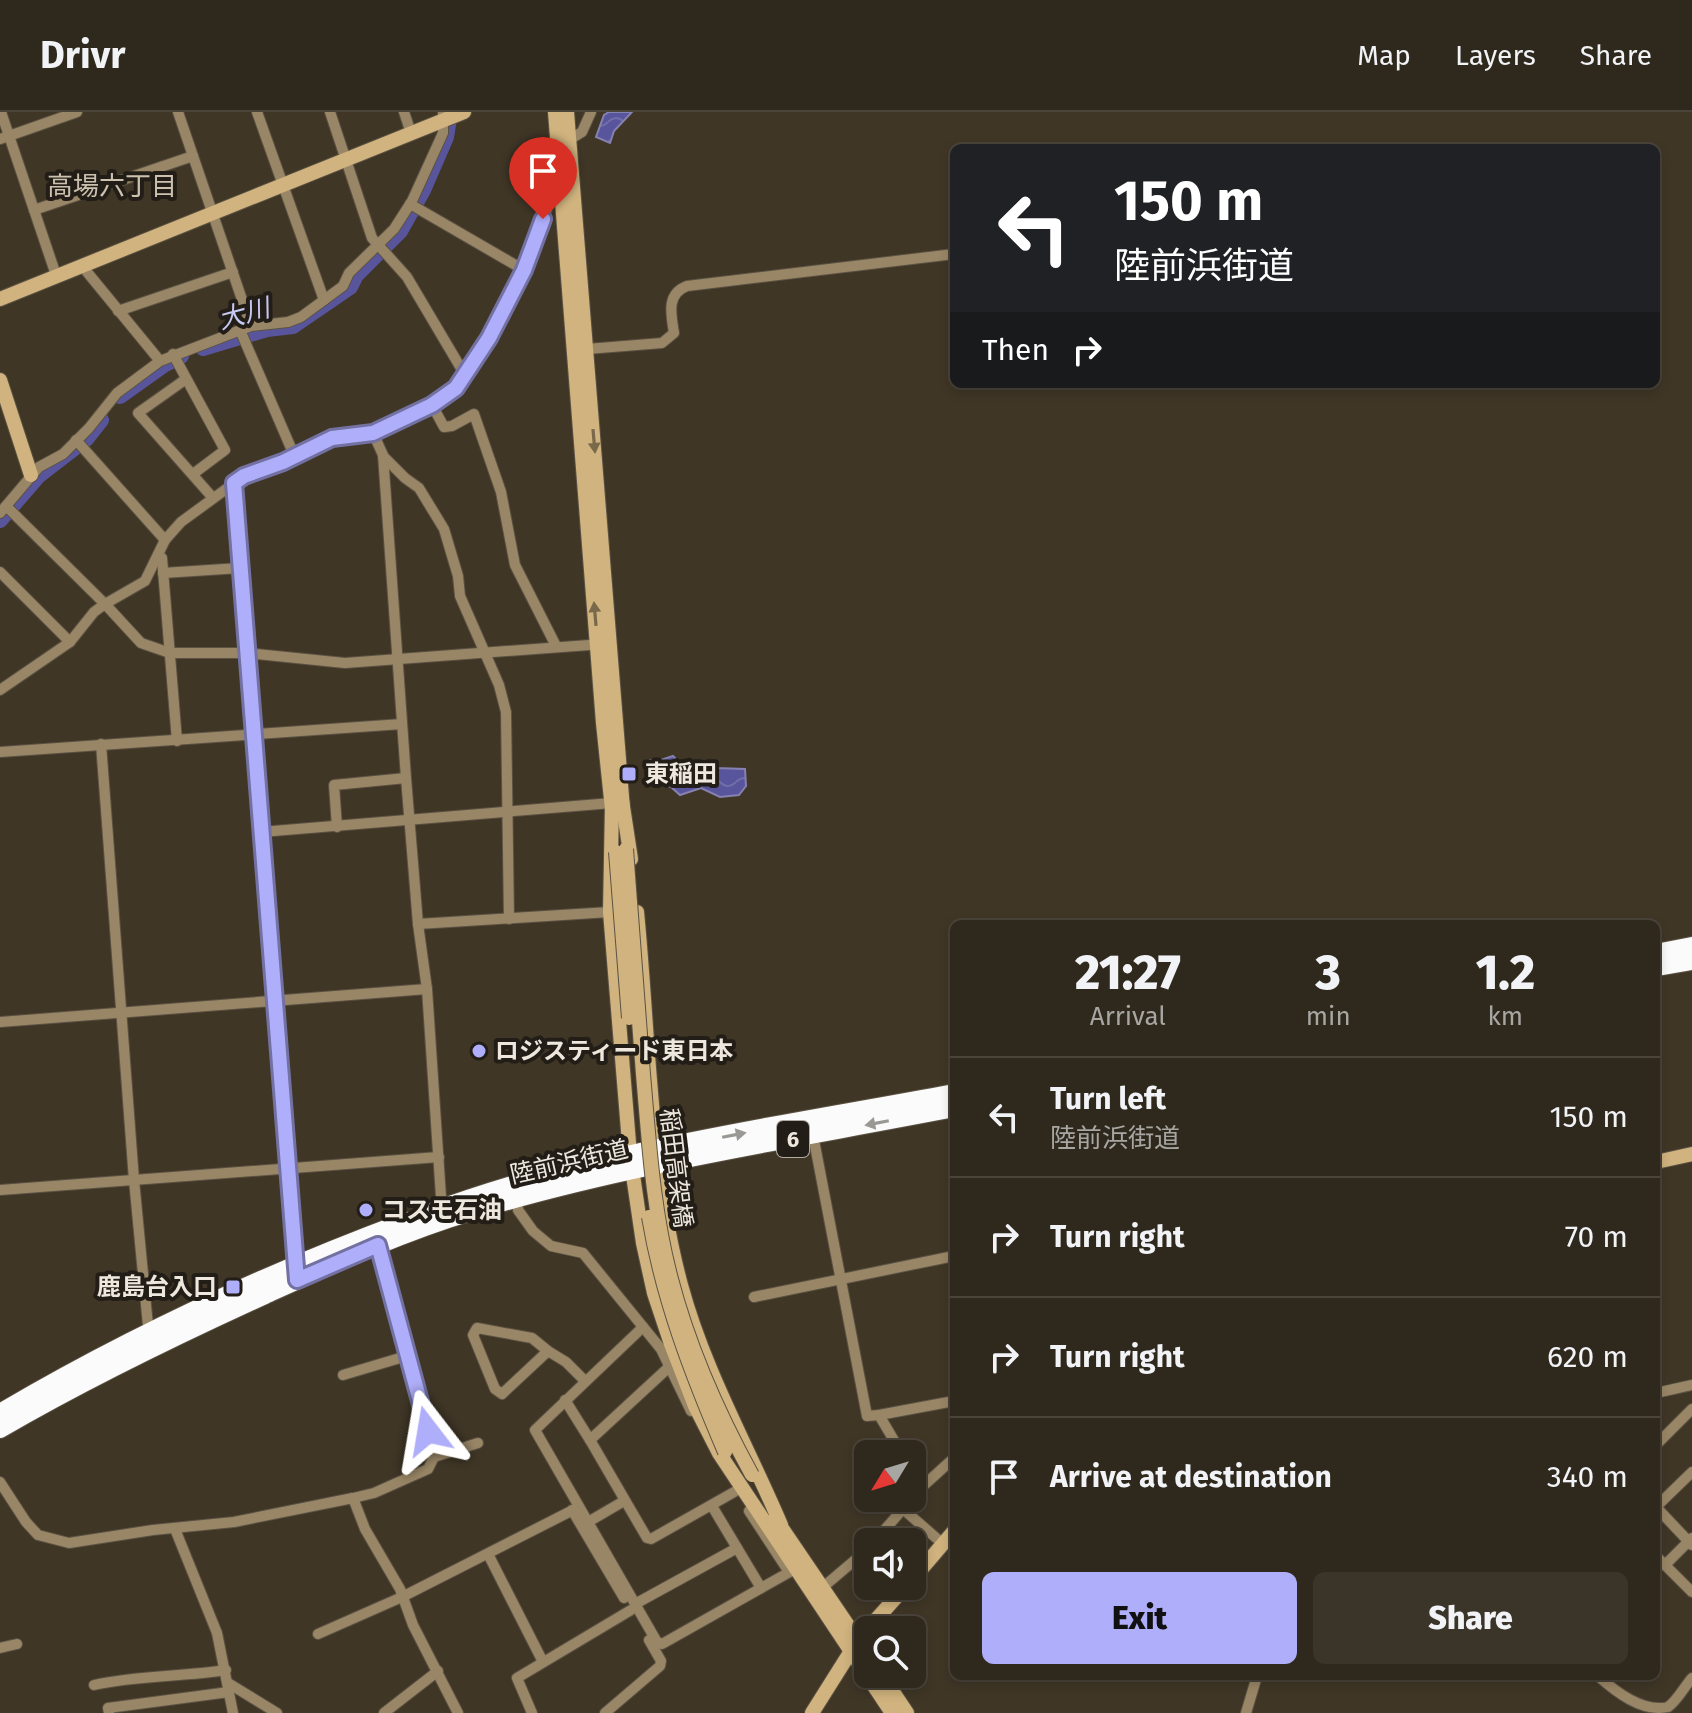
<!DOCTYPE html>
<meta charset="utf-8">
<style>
:root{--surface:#2f281c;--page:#3b3429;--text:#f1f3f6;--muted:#a7a6a3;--line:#4a443b;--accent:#afaefa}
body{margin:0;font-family:"Fira Sans","Noto Sans JP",sans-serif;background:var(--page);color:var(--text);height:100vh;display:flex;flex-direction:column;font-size:30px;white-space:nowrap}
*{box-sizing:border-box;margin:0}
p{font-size:26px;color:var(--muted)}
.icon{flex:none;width:44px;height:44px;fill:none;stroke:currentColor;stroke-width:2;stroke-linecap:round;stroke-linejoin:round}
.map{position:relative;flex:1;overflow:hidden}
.sheet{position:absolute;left:950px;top:808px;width:710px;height:760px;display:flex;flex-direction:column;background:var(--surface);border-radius:12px;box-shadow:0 4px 12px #0003,0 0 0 2px var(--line)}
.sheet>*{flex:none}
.top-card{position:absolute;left:950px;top:32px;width:710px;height:244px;border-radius:12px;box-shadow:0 4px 12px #0003,0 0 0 2px var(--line);background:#202124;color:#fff;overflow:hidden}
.needle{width:52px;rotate:232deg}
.tools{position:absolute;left:854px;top:1328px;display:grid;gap:16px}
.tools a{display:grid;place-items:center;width:72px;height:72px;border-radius:12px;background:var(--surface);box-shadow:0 4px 12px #0003,0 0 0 2px var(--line);font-size:40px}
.pin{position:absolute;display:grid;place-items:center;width:68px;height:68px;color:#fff;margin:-82px -34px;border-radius:50% 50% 50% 0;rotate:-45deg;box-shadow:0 0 8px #0007}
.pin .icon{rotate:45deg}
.me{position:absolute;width:88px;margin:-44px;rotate:346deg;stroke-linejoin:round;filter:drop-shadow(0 0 6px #0008)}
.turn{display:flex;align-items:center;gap:28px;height:168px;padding:0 32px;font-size:36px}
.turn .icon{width:104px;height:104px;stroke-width:2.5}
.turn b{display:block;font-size:56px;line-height:68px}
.then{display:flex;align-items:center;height:76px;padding:0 32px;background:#0003;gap:16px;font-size:30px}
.eta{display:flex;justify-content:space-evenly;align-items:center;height:136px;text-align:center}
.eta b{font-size:48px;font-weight:800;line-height:56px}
.action{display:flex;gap:16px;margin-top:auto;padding:16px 32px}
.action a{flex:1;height:92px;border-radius:12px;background:var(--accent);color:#111;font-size:32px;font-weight:800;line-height:92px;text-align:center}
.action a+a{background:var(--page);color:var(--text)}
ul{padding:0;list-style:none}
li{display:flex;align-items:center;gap:24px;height:120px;padding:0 32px;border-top:2px solid var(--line)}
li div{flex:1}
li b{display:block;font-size:30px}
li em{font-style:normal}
header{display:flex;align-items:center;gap:48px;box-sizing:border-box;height:112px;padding:0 40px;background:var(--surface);border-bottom:2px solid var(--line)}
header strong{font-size:38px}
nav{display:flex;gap:44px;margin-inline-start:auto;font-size:28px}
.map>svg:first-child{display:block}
</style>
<header>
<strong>Drivr</strong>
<nav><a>Map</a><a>Layers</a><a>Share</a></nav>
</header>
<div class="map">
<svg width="1692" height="1601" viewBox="0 0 1692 1601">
<defs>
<pattern id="water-waves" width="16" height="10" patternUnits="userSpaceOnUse" patternTransform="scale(2)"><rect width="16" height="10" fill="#59559d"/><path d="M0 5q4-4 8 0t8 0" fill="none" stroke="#716daa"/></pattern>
</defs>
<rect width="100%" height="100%" fill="#3f3626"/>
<!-- water -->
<g fill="url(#water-waves)" stroke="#8581b0" stroke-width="2">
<polygon points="609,0 632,0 614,19 610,31 596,25 604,3"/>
<polygon points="673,644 687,658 694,650 705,648 716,656 745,657 746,674 739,683 720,685 701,676 680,683 671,675 653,670 648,660 650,648 661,648"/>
</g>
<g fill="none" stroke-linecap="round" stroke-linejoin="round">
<!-- river -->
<g stroke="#59559d" stroke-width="16">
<polyline points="203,236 267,217 293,214 350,175 356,163 400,119 423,78 446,25 450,0"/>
<polyline points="120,284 165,252 181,244"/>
<polyline points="0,408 38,364 86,327 101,308"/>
</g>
<!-- street casing -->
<g stroke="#5b5243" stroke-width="12">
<g id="street">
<polyline points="1,0 56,163"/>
<polyline points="178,0 251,214"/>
<polyline points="257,0 324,188"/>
<polyline points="330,0 372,126 407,165 465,263"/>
<polyline points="404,0 411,21"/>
<polyline points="0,27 77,0"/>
<polyline points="569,28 582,20 591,0"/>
<polyline points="410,92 524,158"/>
<polyline points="34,98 193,44"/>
<polyline points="83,152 87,160 160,249"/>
<polyline points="118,199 233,160"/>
<polyline points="240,218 294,343"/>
<path d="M 587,237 L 662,231 L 674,221 C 671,202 666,182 687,174 L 954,142"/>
<polyline points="173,242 225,338 193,362"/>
<polyline points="186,267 138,301 213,386"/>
<polyline points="432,293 444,315 452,314 474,302 501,380 515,453 556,534"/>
<polyline points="373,321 383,343 406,666 418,812 427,877 441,1085 445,1098"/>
<polyline points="76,328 165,428"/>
<polyline points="383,344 405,366 419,376 444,417 458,464 460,484 499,573 506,600 509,807"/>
<polyline points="234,371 294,1155"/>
<polyline points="6,394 105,492 141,531 170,541 246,541 345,551 603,532"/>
<polyline points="0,401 39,355 63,342 89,316 117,281 160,249 251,214 288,210 301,205 343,174 349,161 394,117 412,89 443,21 443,0"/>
<polyline points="159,444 162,446 177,629"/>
<polyline points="0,460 70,530"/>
<polyline points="163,461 240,456"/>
<polyline points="0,578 70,530 94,500 105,492 145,469 165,428 181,410 244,364 283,350 332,326 373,321 432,293 456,276 489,226 524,158 553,81 562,80"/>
<polyline points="101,632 134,1068 149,1224"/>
<polyline points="0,640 402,612"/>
<polyline points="337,715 334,673 406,666"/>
<polyline points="261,720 612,691"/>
<polyline points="418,812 610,800"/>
<polyline points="0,910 427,877"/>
<polyline points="813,1023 867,1304 879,1303"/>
<polyline points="0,1078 439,1045"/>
<polyline points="517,1086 518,1098 533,1119 551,1134 583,1141 661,1237 691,1299"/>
<polyline points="754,1185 954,1144"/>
<polyline points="643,1215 535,1318 657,1530 662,1532 795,1457"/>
<polyline points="548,1239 532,1226 477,1216 473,1223 495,1277 502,1282 548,1239 566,1250 585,1269"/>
<polyline points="668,1256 590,1328 647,1426 651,1427 743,1375"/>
<polyline points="343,1263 410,1243"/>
<polyline points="1656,1281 1692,1273"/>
<polyline points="565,1288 590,1328"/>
<polyline points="1656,1333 1692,1297"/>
<polyline points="902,1342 879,1303 954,1289"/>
<polyline points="434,1345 478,1331"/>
<polyline points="912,1359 922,1375"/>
<polyline points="0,1370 26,1410 38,1423 69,1431 153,1418 234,1410 353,1386 374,1381 428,1357 434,1345 410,1243 390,1181 378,1133"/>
<polyline points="353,1386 365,1417 400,1477 413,1513 458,1601"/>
<polyline points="712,1394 761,1476"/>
<polyline points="1656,1395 1692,1433"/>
<polyline points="1656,1395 1692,1360"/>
<polyline points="903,1397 943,1432"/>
<polyline points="572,1398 624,1486"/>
<polyline points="749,1399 789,1460"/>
<polyline points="588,1410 624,1389"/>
<polyline points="175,1417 217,1521 233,1601"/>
<polyline points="874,1430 922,1375 954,1346"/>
<polyline points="488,1442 543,1550"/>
<polyline points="1656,1444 1692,1480"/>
<polyline points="1665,1453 1692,1426"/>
<polyline points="822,1476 868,1437"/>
<polyline points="635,1492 737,1436"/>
<polyline points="318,1522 402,1485 579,1395"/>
<polyline points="0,1536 17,1532"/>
<path d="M 1598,1564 C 1615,1579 1642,1601 1668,1595 C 1677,1589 1685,1574 1692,1566"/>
<polyline points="228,1571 277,1601"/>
<path d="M 94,1573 C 137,1563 182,1565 226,1558"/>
<polyline points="109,1601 108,1596 229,1580"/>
<polyline points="384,1601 438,1559"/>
<polyline points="532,1601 517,1566 631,1498"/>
<polyline points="605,1601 660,1554 661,1549 649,1528"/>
<polyline points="1246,1601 1257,1564"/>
</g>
</g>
<!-- secondary casing -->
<g stroke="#5b5243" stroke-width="16">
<g id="secondary">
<polyline points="555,0 603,611 612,697"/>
<polyline points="567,0 623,697"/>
<polyline points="0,187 464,0"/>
<polyline points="0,268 31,363"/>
<polyline points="622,688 631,747"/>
<polyline points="612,691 610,800 630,1043 643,1131 654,1181 671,1232 695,1294 719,1341 892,1601"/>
<path d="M 637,800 C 649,921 649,1055 681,1173 C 704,1258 747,1333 781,1413"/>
<polyline points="1656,1050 1692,1042"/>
<polyline points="775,1406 868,1543"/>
<polyline points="912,1468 954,1419"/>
<polyline points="881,1562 907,1601"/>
<polyline points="812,1601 858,1528 906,1474"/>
</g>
</g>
<!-- highway casing -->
<g stroke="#5b5243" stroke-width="20">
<g id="highway">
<polyline points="1656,841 1692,834"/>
<polyline points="1656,855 1692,849"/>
<path d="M 431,1100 C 598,1038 779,1014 954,981"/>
<path d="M 0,1301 C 129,1225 267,1161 407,1109"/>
<path d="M 0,1317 C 86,1267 175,1224 265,1183 C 333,1152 402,1120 473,1099 C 628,1052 795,1027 954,996"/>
</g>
</g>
<!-- street -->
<use href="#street" stroke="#998666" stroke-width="10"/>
<!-- secondary -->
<use href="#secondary" stroke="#d0b37e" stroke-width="14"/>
<!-- highway -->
<use href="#highway" stroke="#fbfbfb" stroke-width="18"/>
<!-- secondary-bridge casing -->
<g stroke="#5b5243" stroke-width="16" stroke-linecap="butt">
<g id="secondary-bridge">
<path d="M 626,737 C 632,812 637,887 643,962 C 649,1031 653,1100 671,1167 C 689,1236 718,1301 752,1363"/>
<polyline points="616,740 629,906"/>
<path d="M 649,1105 C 663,1188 692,1263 725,1340"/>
</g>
</g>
<!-- secondary-bridge -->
<use href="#secondary-bridge" stroke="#d0b37e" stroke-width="14"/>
</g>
<!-- one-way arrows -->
<defs><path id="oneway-solid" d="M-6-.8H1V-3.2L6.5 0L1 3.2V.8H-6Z" transform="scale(2)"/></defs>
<g fill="#79684a">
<use href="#oneway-solid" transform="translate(594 329) rotate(85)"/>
<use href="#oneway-solid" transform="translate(595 502) rotate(-95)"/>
</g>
<g fill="#999894">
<use href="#oneway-solid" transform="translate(877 1011) rotate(169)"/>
<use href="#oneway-solid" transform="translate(734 1023) rotate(-11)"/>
</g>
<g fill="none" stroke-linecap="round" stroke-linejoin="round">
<!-- route casing -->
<g stroke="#7271a2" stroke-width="20">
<polyline id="route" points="428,1319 378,1133 297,1168 234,371 244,364 283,350 332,326 373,321 432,293 456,276 489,226 524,158 543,107"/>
</g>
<!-- route -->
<use href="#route" stroke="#afaefa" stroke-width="14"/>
</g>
<!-- markers -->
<g fill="#afaefa" stroke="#221e17" stroke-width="3">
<rect x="621" y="654" width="16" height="16" rx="4"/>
<circle cx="479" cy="939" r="8"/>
<circle cx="366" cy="1098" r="8"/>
<rect x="225" y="1167" width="16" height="16" rx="4"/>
</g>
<g text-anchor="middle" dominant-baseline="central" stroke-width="8" stroke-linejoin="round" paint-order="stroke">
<!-- shield labels -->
<rect fill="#221e17" stroke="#b0aba2" stroke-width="2" x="777" y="1009" width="32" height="36" rx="6"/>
<g font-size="22" font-weight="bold" fill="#ede7dd">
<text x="793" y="1027">6</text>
</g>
<!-- poi labels -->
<g font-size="24" font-weight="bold" fill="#ede7dd" stroke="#221e17" text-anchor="start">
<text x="645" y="662">東稲田</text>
<text x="495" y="939">ロジスティード東日本</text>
<text x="382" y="1098">コスモ石油</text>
<text x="217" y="1175" text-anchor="end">鹿島台入口</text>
</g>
<!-- street labels -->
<g font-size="24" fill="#ede7dd" stroke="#221e17">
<text transform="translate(569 1050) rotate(-13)">陸前浜街道</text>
<text transform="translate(676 1056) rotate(83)">稲田高架橋</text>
</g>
<!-- neighbourhood labels -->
<g font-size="26" fill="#ccc1ae" stroke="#221e17">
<text x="112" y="74">高場六丁目</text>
</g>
<!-- water labels -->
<g font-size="26" font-style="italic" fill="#c7c8f1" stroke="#221e17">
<text transform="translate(244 202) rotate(-15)">大川</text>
</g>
</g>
</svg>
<div class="tools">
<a><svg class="needle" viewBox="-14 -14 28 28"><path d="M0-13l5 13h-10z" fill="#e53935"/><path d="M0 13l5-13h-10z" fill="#a7a6a3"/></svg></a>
<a><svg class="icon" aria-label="sound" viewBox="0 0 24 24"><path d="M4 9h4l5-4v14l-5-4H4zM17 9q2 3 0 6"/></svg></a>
<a><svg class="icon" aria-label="search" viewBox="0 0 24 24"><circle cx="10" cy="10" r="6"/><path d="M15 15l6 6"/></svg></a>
</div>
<div class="pin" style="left:543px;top:107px;background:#d93025"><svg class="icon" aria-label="arrive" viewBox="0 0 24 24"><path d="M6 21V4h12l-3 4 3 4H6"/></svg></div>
<svg class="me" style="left:428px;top:1319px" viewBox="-20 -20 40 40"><path d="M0-17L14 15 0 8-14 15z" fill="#afaefa" stroke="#fff" stroke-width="4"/></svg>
<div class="top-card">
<div class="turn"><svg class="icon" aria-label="left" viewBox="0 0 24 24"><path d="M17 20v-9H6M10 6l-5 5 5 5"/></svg><div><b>150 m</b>陸前浜街道</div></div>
<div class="then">Then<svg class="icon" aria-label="right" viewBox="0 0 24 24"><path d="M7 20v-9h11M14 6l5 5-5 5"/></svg></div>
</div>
<section class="sheet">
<div class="eta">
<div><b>21:27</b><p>Arrival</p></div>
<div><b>3</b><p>min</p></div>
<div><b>1.2</b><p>km</p></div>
</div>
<ul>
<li><svg class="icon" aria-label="left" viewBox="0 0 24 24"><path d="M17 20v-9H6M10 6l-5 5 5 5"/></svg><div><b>Turn left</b><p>陸前浜街道</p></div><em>150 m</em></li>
<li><svg class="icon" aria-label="right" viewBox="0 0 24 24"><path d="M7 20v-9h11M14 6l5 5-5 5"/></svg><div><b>Turn right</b></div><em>70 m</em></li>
<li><svg class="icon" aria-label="right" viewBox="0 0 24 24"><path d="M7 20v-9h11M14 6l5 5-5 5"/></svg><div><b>Turn right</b></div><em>620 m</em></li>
<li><svg class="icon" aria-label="arrive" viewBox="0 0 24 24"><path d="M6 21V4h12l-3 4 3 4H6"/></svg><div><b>Arrive at destination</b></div><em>340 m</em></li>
</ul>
<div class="action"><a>Exit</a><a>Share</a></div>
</section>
</div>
